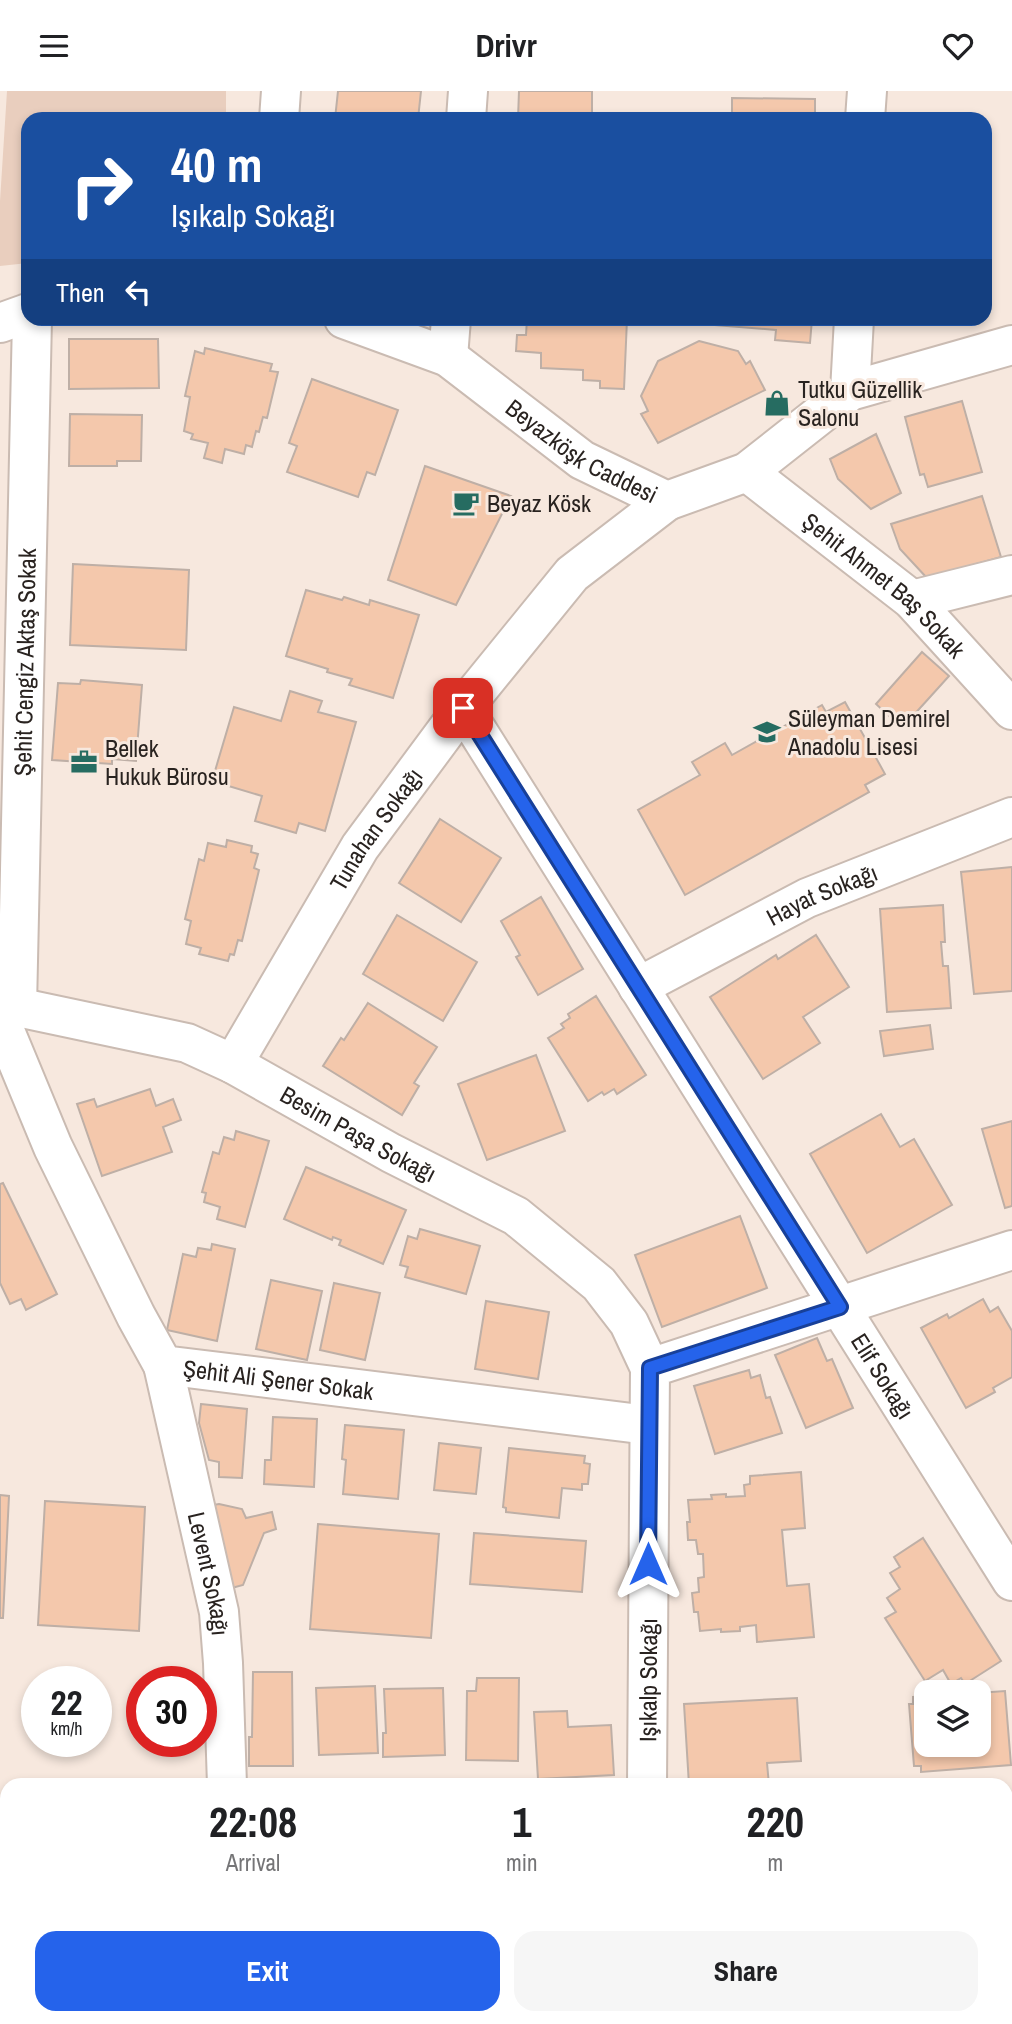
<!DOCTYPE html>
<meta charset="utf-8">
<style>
:root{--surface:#fff;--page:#f6f6f6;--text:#202124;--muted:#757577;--accent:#2563eb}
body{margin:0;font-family:"Archivo Narrow",sans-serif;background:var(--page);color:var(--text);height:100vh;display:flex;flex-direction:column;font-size:26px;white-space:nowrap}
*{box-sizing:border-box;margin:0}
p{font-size:23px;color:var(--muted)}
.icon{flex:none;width:38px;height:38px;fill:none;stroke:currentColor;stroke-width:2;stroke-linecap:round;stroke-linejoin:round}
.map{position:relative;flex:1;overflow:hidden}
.panel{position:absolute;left:0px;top:1687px;width:1013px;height:247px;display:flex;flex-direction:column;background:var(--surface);border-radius:21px 21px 0 0;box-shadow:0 4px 10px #0003}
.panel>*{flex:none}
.guide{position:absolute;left:21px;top:21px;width:971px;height:214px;border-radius:21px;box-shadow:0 4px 10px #0003;background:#1a4fa0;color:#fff;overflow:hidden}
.controls{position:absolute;left:914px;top:1589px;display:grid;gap:14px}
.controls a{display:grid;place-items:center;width:77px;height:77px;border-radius:14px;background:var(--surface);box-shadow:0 4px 10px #0003;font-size:35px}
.speed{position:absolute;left:21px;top:1575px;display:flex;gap:14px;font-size:35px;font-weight:700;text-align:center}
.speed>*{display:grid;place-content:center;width:91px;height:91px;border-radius:50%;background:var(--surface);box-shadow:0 4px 10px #0003;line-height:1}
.speed small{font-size:18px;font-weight:400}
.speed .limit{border:10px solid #d22;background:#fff;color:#111}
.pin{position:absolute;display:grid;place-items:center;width:60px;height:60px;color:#fff;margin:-30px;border-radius:14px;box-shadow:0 4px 10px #0006}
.me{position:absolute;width:77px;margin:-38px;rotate:0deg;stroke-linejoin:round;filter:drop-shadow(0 0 5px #0008)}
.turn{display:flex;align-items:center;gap:24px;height:147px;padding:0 35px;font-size:32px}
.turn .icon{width:91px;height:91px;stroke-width:2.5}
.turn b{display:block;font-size:49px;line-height:60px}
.then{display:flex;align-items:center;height:66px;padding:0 35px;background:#0003;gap:14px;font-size:26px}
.eta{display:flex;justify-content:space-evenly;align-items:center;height:119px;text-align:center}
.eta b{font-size:42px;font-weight:700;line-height:49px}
.cta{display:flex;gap:14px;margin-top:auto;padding:14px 35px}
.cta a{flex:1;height:80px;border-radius:21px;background:var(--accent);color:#fff;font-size:28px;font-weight:700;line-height:80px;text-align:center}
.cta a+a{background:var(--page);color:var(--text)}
header{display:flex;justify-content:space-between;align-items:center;height:91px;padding:0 35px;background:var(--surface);font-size:32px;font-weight:700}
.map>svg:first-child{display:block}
</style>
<header><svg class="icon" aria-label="menu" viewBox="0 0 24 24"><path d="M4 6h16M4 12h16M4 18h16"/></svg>Drivr<svg class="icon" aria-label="heart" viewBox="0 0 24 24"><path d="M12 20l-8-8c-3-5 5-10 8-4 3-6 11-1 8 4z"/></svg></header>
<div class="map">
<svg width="1012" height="1933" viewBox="0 0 1012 1933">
<rect width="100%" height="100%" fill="#f7e8de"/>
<!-- green -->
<polygon fill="#e9cebe" points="7,0 226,0 226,28 28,28 28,172 0,175 0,110"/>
<!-- building -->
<g fill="#f4c8ac" stroke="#beafa6" stroke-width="2">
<polygon points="338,0 421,0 418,28 335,28"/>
<polygon points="519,0 592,0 592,28 518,28"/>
<polygon points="732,7 815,8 815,28 732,28"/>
<polygon points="527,228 627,228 624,298 600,297 600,290 583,289 583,279 541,277 541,262 516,260 517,244 526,244"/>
<polygon points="692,228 812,228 810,252 775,249 776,239 691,232"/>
<polygon points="69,248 158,248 159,297 69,298"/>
<polygon points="699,250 738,260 746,273 750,270 765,299 658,352 641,323 648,320 641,305 658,270"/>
<polygon points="205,257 272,273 270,280 278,281 267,327 263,326 259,341 256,340 252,356 246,354 244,363 225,358 222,372 204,367 208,352 191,348 193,343 184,340 190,306 185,305 195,260 204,263"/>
<polygon points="312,288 398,319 375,384 367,381 358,406 287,381 297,355 289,352"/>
<polygon points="962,310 982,381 928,396 924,383 920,384 905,326"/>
<polygon points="70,323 142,324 141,370 117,370 117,375 69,375"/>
<polygon points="876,343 901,402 871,418 838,388 830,368"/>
<polygon points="425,375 511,405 456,514 388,489"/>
<polygon points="982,405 1001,466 927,487 900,458 891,433"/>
<polygon points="73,473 189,479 186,559 70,554"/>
<polygon points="306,499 342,509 344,506 369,514 370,509 419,524 393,607 349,594 352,588 327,581 328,578 286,565"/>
<polygon points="922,561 949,585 902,637 876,613"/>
<polygon points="81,589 142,594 136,670 112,668 112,673 52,669 58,592 80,593"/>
<polygon points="290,600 322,610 318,621 356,631 325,740 299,732 296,742 255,730 262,705 212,690 234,616 281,630"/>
<polygon points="845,611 885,683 865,694 869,701 685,804 638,719 700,684 692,671 725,652 732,664 822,614 826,621"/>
<polygon points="440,728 501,767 461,831 399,792"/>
<polygon points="227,749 252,755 251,761 258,763 254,777 259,779 242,850 238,849 234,864 230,863 228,870 199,863 201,857 186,853 191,830 185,828 199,768 204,770 208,752 226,756"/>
<polygon points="1012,776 1012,900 974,903 961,781"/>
<polygon points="541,806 583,878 538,904 516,866 520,864 501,830"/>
<polygon points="943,814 945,851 941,851 943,875 948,875 951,917 887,921 880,818"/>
<polygon points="397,824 477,871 443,930 363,883"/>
<polygon points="816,844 849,896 803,926 820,952 763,988 710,906 776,864 778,868"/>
<polygon points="596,905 646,984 617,1003 614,998 604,1004 602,1001 588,1010 548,947 564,937 561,933 570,927 568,923"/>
<polygon points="368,912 437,956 414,992 419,995 402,1024 323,975 341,947 344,949"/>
<polygon points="930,934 933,958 884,965 880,940"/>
<polygon points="536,964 565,1040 487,1069 458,993"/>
<polygon points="150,998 156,1015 173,1008 181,1029 163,1036 172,1061 102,1085 77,1013 94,1008 97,1016"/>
<polygon points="881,1023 900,1056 914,1048 952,1114 867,1162 810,1063"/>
<polygon points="1012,1030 1012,1115 1005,1117 982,1038"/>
<polygon points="236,1040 269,1050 245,1136 217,1128 220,1116 204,1111 206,1102 202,1101 213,1061 219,1063 224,1046 234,1049"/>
<polygon points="306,1076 406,1119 383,1173 339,1154 341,1149 333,1146 332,1149 284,1128"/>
<polygon points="3,1092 57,1203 26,1219 21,1208 10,1213 0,1192 0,1093"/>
<polygon points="740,1125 767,1197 662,1236 635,1164"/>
<polygon points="420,1138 480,1155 466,1203 405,1186 408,1176 400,1174 408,1145 417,1148"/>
<polygon points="212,1153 235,1158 217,1250 167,1239 183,1163 196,1166 198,1157 211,1159"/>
<polygon points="271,1189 322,1200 307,1269 256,1258"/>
<polygon points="334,1192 380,1202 365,1269 320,1259"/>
<polygon points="983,1208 990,1221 998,1216 1012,1240 1012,1286 993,1297 995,1301 966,1317 921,1237 947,1223 949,1227"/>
<polygon points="486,1210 549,1221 538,1288 475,1278"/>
<polygon points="817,1247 827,1270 832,1268 853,1317 806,1337 775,1264"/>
<polygon points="749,1279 751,1287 760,1284 766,1307 770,1306 782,1342 715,1363 694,1295"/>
<polygon points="201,1313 247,1318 242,1387 219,1386 219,1371 209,1369 199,1332"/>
<polygon points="273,1326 317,1328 314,1396 264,1393 265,1369 271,1369"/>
<polygon points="345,1334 404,1339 398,1408 343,1403 346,1369 342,1368"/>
<polygon points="439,1352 481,1357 476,1403 434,1399"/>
<polygon points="509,1357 585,1365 584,1372 590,1373 588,1393 582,1393 582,1399 562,1397 559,1427 506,1421 506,1417 503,1416"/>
<polygon points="801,1381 805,1437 782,1439 787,1495 809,1493 814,1546 757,1551 756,1534 740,1536 740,1540 721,1541 721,1538 700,1540 698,1521 694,1521 692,1502 699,1501 698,1487 704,1486 703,1463 698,1463 696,1449 688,1449 687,1431 690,1431 688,1409 712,1408 711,1404 726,1403 726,1406 745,1405 744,1394 750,1393 750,1385"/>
<polygon points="0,1404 9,1405 3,1527 0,1527"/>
<polygon points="45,1410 145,1416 139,1540 38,1534"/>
<polygon points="219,1413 242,1418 246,1427 272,1421 276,1438 264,1442 243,1494 228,1498 207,1415"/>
<polygon points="318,1433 439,1443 431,1547 310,1538"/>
<polygon points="474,1442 586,1450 582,1501 470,1493"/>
<polygon points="923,1447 1001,1570 965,1593 961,1587 951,1593 943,1579 925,1590 885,1527 896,1521 887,1507 900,1498 890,1482 900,1476 894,1466"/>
<polygon points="253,1581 292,1581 293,1675 249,1675 249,1646 252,1646"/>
<polygon points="477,1587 519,1587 518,1670 466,1669 467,1600 476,1600"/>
<polygon points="375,1595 378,1662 319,1664 316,1597"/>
<polygon points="443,1597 445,1664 383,1666 383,1642 386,1642 384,1598"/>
<polygon points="1005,1600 1011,1674 921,1681 921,1675 914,1675 909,1613 913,1613 913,1606 926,1605 926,1654 978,1654 978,1602"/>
<polygon points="797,1607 801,1670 767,1672 769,1694 689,1694 684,1613"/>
<polygon points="567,1620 568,1636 611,1634 614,1684 538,1688 534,1621"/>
<polygon points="1006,1703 1012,1704 1012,1775 1006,1774"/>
<polygon points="1006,1848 1012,1848 1012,1933 1000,1933 999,1927 1006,1927"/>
<polygon points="29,1927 146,1927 146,1930 30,1933"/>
<polygon points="423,1927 493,1927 494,1933 424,1933"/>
<polygon points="567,1927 621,1927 622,1933 568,1933"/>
<polygon points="692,1927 776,1927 739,1933 693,1933"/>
<polygon points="818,1927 849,1927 849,1931 819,1933"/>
</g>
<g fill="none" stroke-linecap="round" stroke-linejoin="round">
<!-- street casing -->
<g stroke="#cabbb2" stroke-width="42">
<g id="street">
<polyline points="279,28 281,0"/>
<polyline points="466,28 468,0"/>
<polyline points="865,28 867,0"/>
<polyline points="448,266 451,228"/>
<polyline points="850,300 854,228"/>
<path id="s1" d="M 747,381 L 912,509 L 1012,619"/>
<polyline points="912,509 1012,484"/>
<path id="s2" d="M 463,617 L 1012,1490"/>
<path id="s3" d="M 638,896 L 807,807 L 1012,726"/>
<path id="s4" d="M 0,915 L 17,916 L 187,952 L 233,973 L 391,1062 L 516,1125 L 599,1193 L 629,1232 L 650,1277"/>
<path id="s5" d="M 17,916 L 32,228"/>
<path id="s6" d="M 0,928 L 53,1056 L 136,1225 L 163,1274 L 648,1334"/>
<path id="s7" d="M 233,973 L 360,756 L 463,617 L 572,483 L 667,410"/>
<path id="s8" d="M 163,1274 L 219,1521 L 223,1572 L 227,1694"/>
<path id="s9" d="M 647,1694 L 650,1277 L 1012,1159"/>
<polyline points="0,1765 7,1765"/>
<polyline points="1006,1793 1012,1794"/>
<polyline points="664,1927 665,1933"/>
<polyline points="187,1933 188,1927"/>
</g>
</g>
<!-- secondary casing -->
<g stroke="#cabbb2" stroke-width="42">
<g id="secondary">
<path id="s10" d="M 344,228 L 448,266 L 582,369 L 667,410 L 747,381 L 850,300 L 1012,254"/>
<polyline points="0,232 28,222"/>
</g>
</g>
<!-- street -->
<use href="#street" stroke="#fff" stroke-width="38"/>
<!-- secondary -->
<use href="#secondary" stroke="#fff" stroke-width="38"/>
</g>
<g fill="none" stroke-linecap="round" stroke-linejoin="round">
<!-- route casing -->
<g stroke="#184099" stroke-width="18">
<polyline id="route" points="463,617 840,1216 650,1277 648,1473"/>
</g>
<!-- route -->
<use href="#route" stroke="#2563eb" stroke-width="12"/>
</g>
<!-- icons -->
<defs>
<g id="shop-bare" transform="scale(2.1)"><path d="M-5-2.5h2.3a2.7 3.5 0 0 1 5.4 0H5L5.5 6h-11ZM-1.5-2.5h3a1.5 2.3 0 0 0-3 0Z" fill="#266c61" stroke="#f7e8de" stroke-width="2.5" paint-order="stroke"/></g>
<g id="cafe-bare" transform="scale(2.1)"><path d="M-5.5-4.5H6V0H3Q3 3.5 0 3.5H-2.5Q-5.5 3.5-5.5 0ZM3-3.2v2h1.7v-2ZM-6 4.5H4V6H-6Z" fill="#266c61" stroke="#f7e8de" stroke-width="2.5" paint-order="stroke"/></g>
<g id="school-bare" transform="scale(2.1)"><path d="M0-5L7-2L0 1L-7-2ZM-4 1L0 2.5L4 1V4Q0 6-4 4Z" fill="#266c61" stroke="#f7e8de" stroke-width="2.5" paint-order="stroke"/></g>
<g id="office-bare" transform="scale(2.1)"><path d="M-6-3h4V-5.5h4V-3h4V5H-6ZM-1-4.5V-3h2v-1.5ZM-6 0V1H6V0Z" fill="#266c61" stroke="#f7e8de" stroke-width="2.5" paint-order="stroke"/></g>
</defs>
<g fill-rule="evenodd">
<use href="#shop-bare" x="777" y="312"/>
<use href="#cafe-bare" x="466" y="412"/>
<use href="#school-bare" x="767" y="641"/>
<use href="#office-bare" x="84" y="671"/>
</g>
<g text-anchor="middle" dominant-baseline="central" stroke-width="6" stroke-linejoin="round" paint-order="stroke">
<!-- poi labels -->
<g font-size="24" fill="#292320" stroke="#f7e8de" text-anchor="start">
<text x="798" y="298">Tutku Güzellik<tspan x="798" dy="28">Salonu</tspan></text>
<text x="487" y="412">Beyaz Kösk</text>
<text x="788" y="627">Süleyman Demirel<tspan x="788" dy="28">Anadolu Lisesi</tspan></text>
<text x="105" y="657">Bellek<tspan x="105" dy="28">Hukuk Bürosu</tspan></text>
</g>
<!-- street labels -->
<g font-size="24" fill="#292320" stroke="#f7e8de">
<text stroke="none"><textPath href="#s10" startOffset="275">Beyazköşk Caddesi</textPath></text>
<text stroke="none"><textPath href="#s1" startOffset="178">Şehit Ahmet Baş Sokak</textPath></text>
<text stroke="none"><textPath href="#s5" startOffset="345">Şehit Cengiz Aktaş Sokak</textPath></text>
<text stroke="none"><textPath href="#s7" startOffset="275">Tunahan Sokağı</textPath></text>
<text stroke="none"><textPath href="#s3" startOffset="206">Hayat Sokağı</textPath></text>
<text stroke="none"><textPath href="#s4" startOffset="385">Besim Paşa Sokağı</textPath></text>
<text stroke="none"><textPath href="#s2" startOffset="789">Elif Sokağı</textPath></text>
<text stroke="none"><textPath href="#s6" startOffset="499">Şehit Ali Şener Sokak</textPath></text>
<text stroke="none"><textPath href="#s8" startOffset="214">Levent Sokağı</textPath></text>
<text stroke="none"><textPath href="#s9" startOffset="105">Işıkalp Sokağı</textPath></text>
</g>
</g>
</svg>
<div class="controls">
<a><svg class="icon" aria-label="layers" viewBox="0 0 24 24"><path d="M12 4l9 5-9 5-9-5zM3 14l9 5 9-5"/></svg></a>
</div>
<div class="speed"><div>22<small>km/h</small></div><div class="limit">30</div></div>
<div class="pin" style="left:463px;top:617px;background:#d93025"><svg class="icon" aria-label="arrive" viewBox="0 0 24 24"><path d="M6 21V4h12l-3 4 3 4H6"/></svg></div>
<svg class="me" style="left:648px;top:1473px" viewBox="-20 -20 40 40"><path d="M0-17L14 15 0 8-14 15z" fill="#2563eb" stroke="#fff" stroke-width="4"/></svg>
<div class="guide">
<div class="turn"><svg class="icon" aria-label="right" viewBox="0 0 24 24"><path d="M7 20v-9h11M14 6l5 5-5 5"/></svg><div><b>40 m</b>Işıkalp Sokağı</div></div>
<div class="then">Then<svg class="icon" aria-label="left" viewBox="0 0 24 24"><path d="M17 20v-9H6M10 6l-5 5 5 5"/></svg></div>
</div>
<section class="panel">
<div class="eta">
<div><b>22:08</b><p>Arrival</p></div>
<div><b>1</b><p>min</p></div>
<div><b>220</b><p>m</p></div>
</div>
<div class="cta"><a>Exit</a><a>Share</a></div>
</section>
</div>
